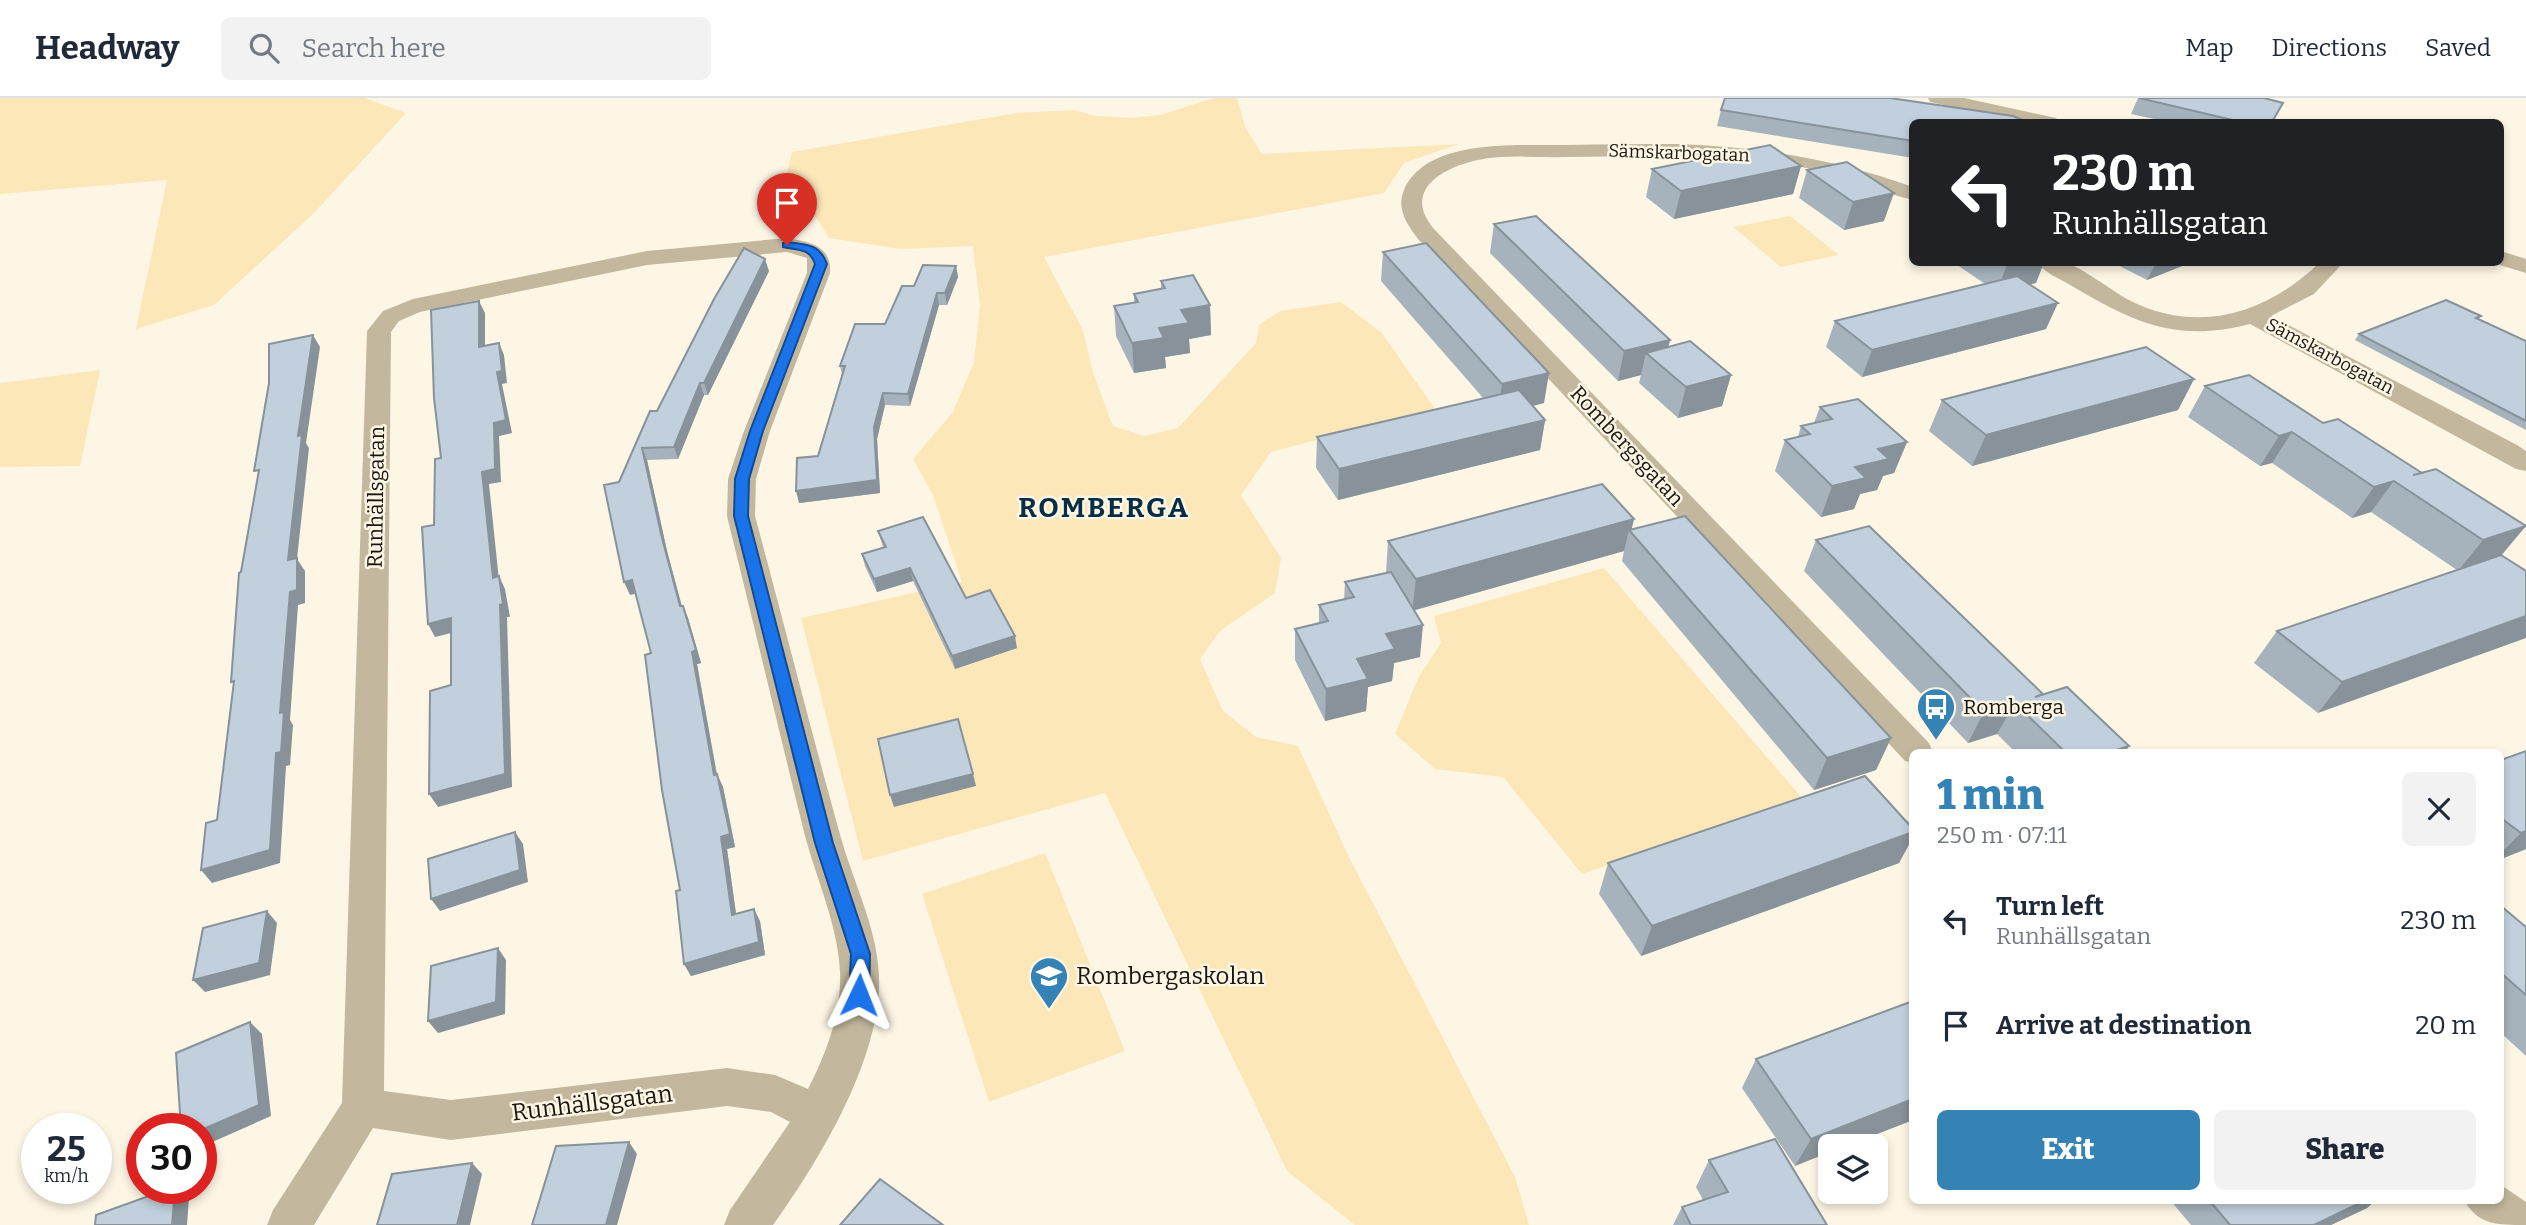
<!DOCTYPE html>
<meta charset="utf-8">
<style>
:root{--surface:#fff;--page:#f2f2f3;--text:#1f2937;--muted:#747a83;--line:#e0e1e3;--accent:#3582b5}
body{margin:0;font-family:Bitter,serif;background:var(--page);color:var(--text);height:100vh;display:flex;flex-direction:column;font-size:26px;white-space:nowrap}
*{box-sizing:border-box;margin:0}
p{font-size:23px;color:var(--muted)}
.icon{flex:none;width:38px;height:38px;fill:none;stroke:currentColor;stroke-width:2;stroke-linecap:round;stroke-linejoin:round}
.map{position:relative;flex:1;overflow:hidden}
.sheet{position:absolute;left:1909px;top:651px;width:595px;height:455px;display:flex;flex-direction:column;background:var(--surface);border-radius:10px;box-shadow:0 4px 10px #0003}
.sheet>*{flex:none}
.hud{position:absolute;left:1909px;top:21px;width:595px;height:147px;border-radius:10px;box-shadow:0 4px 10px #0003;background:#202124;color:#fff;overflow:hidden}
.controls{position:absolute;left:1818px;top:1036px;display:grid;gap:14px}
.controls a{display:grid;place-items:center;width:70px;height:70px;border-radius:10px;background:var(--surface);box-shadow:0 4px 10px #0003;font-size:35px}
.speed{position:absolute;left:21px;top:1015px;display:flex;gap:14px;font-size:35px;font-weight:700;text-align:center}
.speed>*{display:grid;place-content:center;width:91px;height:91px;border-radius:50%;background:var(--surface);box-shadow:0 4px 10px #0003;line-height:1}
.speed small{font-size:18px;font-weight:400}
.speed .limit{border:10px solid #d22;background:#fff;color:#111}
.pin{position:absolute;display:grid;place-items:center;width:60px;height:60px;color:#fff;margin:-72px -30px;border-radius:50% 50% 50% 0;rotate:-45deg;box-shadow:0 0 7px #0007}
.pin .icon{rotate:45deg}
.me{position:absolute;width:77px;margin:-38px;rotate:2deg;stroke-linejoin:round;filter:drop-shadow(0 0 5px #0008)}
.turn{display:flex;align-items:center;gap:24px;height:147px;padding:0 28px;font-size:32px}
.turn .icon{width:91px;height:91px;stroke-width:2.5}
.turn b{display:block;font-size:49px;line-height:60px}
.round{display:grid;place-items:center;flex:none;width:74px;height:74px;border-radius:10px;background:var(--page)}
.overview{display:flex;align-items:center;justify-content:space-between;height:119px;padding:0 28px}
h1{font-size:42px;font-weight:800;line-height:52px;color:var(--accent)}
.primary-button{display:flex;gap:14px;margin-top:auto;padding:14px 28px}
.primary-button a{flex:1;height:80px;border-radius:10px;background:var(--accent);color:#fff;font-size:28px;font-weight:800;line-height:80px;text-align:center}
.primary-button a+a{background:var(--page);color:var(--text)}
ul{padding:0;list-style:none}
li{display:flex;align-items:center;gap:21px;height:105px;padding:0 28px}
li div{flex:1}
li b{display:block;font-size:26px}
li em{font-style:normal}
header{display:flex;align-items:center;gap:42px;box-sizing:border-box;height:98px;padding:0 35px;background:var(--surface);border-bottom:2px solid var(--line)}
header strong{font-size:33px}
nav{display:flex;gap:38px;margin-inline-start:auto;font-size:24px}
.search{width:490px;height:63px;background:var(--page);display:flex;align-items:center;gap:18px;box-sizing:border-box;padding:0 24px;border-radius:10px;color:var(--muted);font-size:26px}
.map>svg:first-child{display:block}
</style>
<header>
<strong>Headway</strong>
<div class="search"><svg class="icon" aria-label="search" viewBox="0 0 24 24"><circle cx="10" cy="10" r="6"/><path d="M15 15l6 6"/></svg>Search here</div>
<nav><a>Map</a><a>Directions</a><a>Saved</a></nav>
</header>
<div class="map">
<svg width="2526" height="1127" viewBox="0 0 2526 1127">
<rect width="100%" height="100%" fill="#fef6e5"/>
<!-- green -->
<g fill="#fce7b9">
<polygon points="0,0 365,0 406,15 314,115 214,207 136,231 167,82 0,96"/>
<polygon points="1214,0 1237,0 1246,31 1262,56 1459,46 1404,65 1384,95 1044,159 1083,232 1093,275 1113,328 1144,338 1178,330 1256,245 1259,227 1280,213 1341,204 1382,235 1435,311 1271,354 1241,397 1281,460 1275,495 1220,533 1200,561 1223,613 1256,639 1298,648 1349,759 1515,1079 1529,1127 1355,1127 1287,1073 1105,695 863,763 801,520 962,484 933,397 913,361 953,314 974,264 980,207 973,148 900,151 829,140 817,121 784,87 792,54 1016,15 1074,12 1096,18 1131,20 1160,17"/>
<polygon points="1790,118 1839,157 1781,169 1733,129"/>
<polygon points="100,272 80,368 0,369 0,285"/>
<polygon points="1604,470 1803,701 1582,776 1503,679 1435,671 1395,636 1418,580 1441,545 1434,518"/>
<polygon points="1045,755 1125,953 989,1004 922,796"/>
</g>
<g fill="none" stroke-linecap="round" stroke-linejoin="round">
<!-- minor -->
<g fill="#c3b79e" fill-rule="evenodd">
<polygon points="1928,0 1964,0 2056,20 2059,24 2024,24 1930,4"/>
<path d="M 1678,46 C 1760,49 1836,61 1913,89 L 1913,102 C 1871,92 1833,74 1791,67 C 1715,55 1639,58 1563,59 C 1535,60 1506,56 1478,62 C 1444,69 1401,92 1434,131 L 1929,645 L 1933,654 L 1913,654 L 1913,665 L 1905,663 L 1418,141 C 1407,126 1396,111 1404,92 C 1427,39 1519,48 1566,47 C 1603,46 1640,46 1678,46 Z"/>
<path d="M 787,140 C 809,144 832,147 830,175 L 770,333 L 756,381 L 755,418 C 784,525 811,633 841,740 C 855,790 882,839 879,893 C 874,972 818,1064 773,1127 L 724,1127 L 730,1112 L 790,1024 L 771,1014 L 727,1008 L 451,1042 L 373,1030 L 314,1127 L 267,1127 L 273,1112 L 342,1005 L 367,233 L 383,213 L 413,201 L 647,153 ZM 787,154 L 807,160 L 807,175 L 744,333 L 728,381 L 727,418 C 753,523 778,629 804,734 C 816,781 838,826 840,874 C 842,914 826,956 808,991 L 775,977 L 727,970 L 451,1002 L 384,993 L 391,234 L 399,223 L 420,214 L 647,167 Z"/>
<polygon points="2501,153 2526,161 2526,175 2493,165 2501,164"/>
<path d="M 2037,164 C 2045,164 2056,163 2064,164 C 2080,168 2112,193 2129,202 C 2197,237 2267,216 2320,164 L 2344,164 L 2314,196 L 2271,218 L 2517,347 L 2526,353 L 2526,373 L 2516,371 L 2250,226 C 2180,244 2138,227 2077,191 C 2065,183 2045,176 2037,164 Z"/>
<path d="M 2501,1087 L 2526,1104 L 2526,1127 C 2497,1127 2478,1127 2464,1102 L 2501,1102 Z"/>
</g>
</g>
<!-- wall -->
<g fill="#a6b3bd">
<polygon points="2138,0 2283,5 2273,24 2168,24 2131,16"/>
<polygon points="1721,12 1913,24 1913,60 1717,28"/>
<polygon points="1801,68 1793,96 1674,121 1646,99 1652,71"/>
<polygon points="1807,72 1884,123 1844,132 1799,100"/>
<polygon points="1494,126 1670,242 1668,249 1731,277 1722,308 1678,320 1639,285 1641,277 1618,283 1490,155"/>
<polygon points="1383,154 1544,305 1533,308 1545,322 1540,352 1338,402 1316,370 1317,339 1484,301 1381,183"/>
<polygon points="1953,164 2044,164 2036,185 2029,186 2046,231 1862,279 1826,249 1835,223 1985,186"/>
<polygon points="2112,164 2192,164 2147,182"/>
<polygon points="956,168 958,179 947,207 939,207 910,308 885,307 877,341 880,395 799,405 818,358 842,276 840,268 885,226 914,188"/>
<polygon points="769,173 708,297 704,297 678,361 647,362 667,453 682,508 683,508 688,520 701,565 697,566 717,676 723,689 735,749 727,751 736,816 760,823 765,857 691,878 684,866 680,792 651,555 636,495 630,497 619,384 657,313"/>
<polygon points="1161,183 1210,207 1211,237 1189,241 1190,255 1165,259 1166,270 1134,275 1116,238 1114,208 1134,204 1134,196 1161,191"/>
<polygon points="2478,221 2526,243 2526,332 2355,242 2359,236"/>
<polygon points="2194,281 2178,312 1972,368 1929,333 1942,302"/>
<polygon points="2205,288 2323,325 2526,428 2318,615 2254,565 2277,533 2457,472 2371,414 2352,420 2272,365 2260,368 2188,319"/>
<polygon points="1820,309 1907,344 1894,375 1883,378 1877,392 1860,396 1854,411 1821,419 1775,373 1785,342 1798,339 1801,328 1814,325"/>
<polygon points="1634,421 1631,431 1891,640 1876,672 1814,692 1622,463 1624,453 1414,512 1420,559 1394,565 1392,583 1368,589 1366,613 1325,623 1295,562 1295,531 1319,525 1319,507 1344,501 1345,484 1386,475 1388,443"/>
<polygon points="878,433 966,500 1017,550 955,571 913,483 877,494 865,468 862,456 883,449"/>
<polygon points="1816,442 2043,596 2129,648 2125,654 2015,654 1997,636 1968,645 1804,473"/>
<polygon points="2526,653 2526,751 2501,761 2501,662"/>
<polygon points="1913,731 1913,739 1899,765 1641,858 1599,796 1608,765"/>
<polygon points="2501,808 2526,829 2526,958 2501,935"/>
<polygon points="1756,961 1913,1022 1846,1048 1830,1048 1795,1068 1742,990"/>
<polygon points="1709,1062 1827,1127 1673,1127 1682,1109 1703,1102 1696,1089"/>
<polygon points="2170,1102 2376,1102 2367,1110 2331,1127 2191,1127"/>
</g>
<!-- shaded-wall -->
<g fill="#87929a">
<polygon points="1801,68 1793,96 1674,121 1681,93"/>
<polygon points="1894,95 1884,123 1844,132 1853,104"/>
<polygon points="765,161 769,173 708,297 704,285"/>
<polygon points="2044,164 2036,185 1996,194 2008,165"/>
<polygon points="2158,164 2192,164 2147,182 2156,165"/>
<polygon points="956,168 958,179 947,207 945,195"/>
<polygon points="937,195 939,207 910,308 908,296"/>
<polygon points="479,203 485,215 485,261 479,249"/>
<polygon points="2058,205 2046,231 1862,279 1872,252"/>
<polygon points="1210,207 1211,237 1189,241 1190,255 1165,259 1166,270 1134,275 1132,245 1181,212"/>
<polygon points="313,237 320,249 306,345 309,350 297,461 305,473 305,505 298,507 290,622 293,627 290,667 286,668 280,765 212,785 201,772 276,655 290,494 288,462 298,338"/>
<polygon points="1670,242 1663,270 1646,255 1641,277 1618,283 1624,253"/>
<polygon points="499,245 504,257 507,285 502,286 512,335 499,338 501,384 489,386 500,492 493,480 482,374 494,325"/>
<polygon points="1549,275 1544,305 1498,316 1502,286"/>
<polygon points="1731,277 1722,308 1678,320 1686,289"/>
<polygon points="2194,281 2178,312 1972,368 1986,337"/>
<polygon points="700,285 704,297 678,361 674,349"/>
<polygon points="883,295 885,307 877,341 880,395 799,405 796,393 874,329"/>
<polygon points="1545,322 1540,352 1338,402 1339,371"/>
<polygon points="2292,334 2272,365 2260,368 2279,338"/>
<polygon points="1907,344 1894,375 1883,378 1877,392 1860,396 1854,411 1821,419 1832,388 1878,351"/>
<polygon points="642,350 647,362 667,453 685,521 680,508 662,440"/>
<polygon points="2394,383 2371,414 2352,420 2374,389"/>
<polygon points="1634,421 1631,434 1629,432 1624,453 1412,513 1416,481"/>
<polygon points="2526,428 2500,459 2458,473 2483,442"/>
<polygon points="910,470 913,483 877,494 874,481"/>
<polygon points="499,478 505,491 510,519 507,519 512,689 438,709 429,696"/>
<polygon points="632,482 638,495 630,497 624,484"/>
<polygon points="683,508 688,520 701,565 697,566 719,690 714,677"/>
<polygon points="2526,518 2526,540 2318,615 2342,584"/>
<polygon points="451,520 459,533 435,539 428,526"/>
<polygon points="1423,527 1420,559 1394,565 1392,583 1368,589 1366,613 1325,623 1326,591 1357,561 1386,536"/>
<polygon points="1015,538 1017,550 955,571 952,558"/>
<polygon points="2015,605 1997,636 1968,645 1984,614"/>
<polygon points="1891,640 1876,672 1814,692 1827,660"/>
<polygon points="2129,648 2125,654 2110,654"/>
<polygon points="717,676 723,689 735,749 727,751 738,830 732,817 721,739"/>
<polygon points="973,676 976,688 894,709 890,697"/>
<polygon points="2526,733 2526,751 2501,761 2501,755 2521,735"/>
<polygon points="515,734 523,746 528,784 440,813 431,801"/>
<polygon points="1913,734 1913,739 1899,765 1641,858 1652,828"/>
<polygon points="754,811 760,823 765,857 691,878 684,866"/>
<polygon points="267,813 277,825 270,877 205,894 193,882"/>
<polygon points="498,850 506,862 505,916 438,935 428,923"/>
<polygon points="250,924 262,936 271,1018 201,1049 201,1032"/>
<polygon points="1913,1001 1913,1022 1846,1048 1830,1048 1830,1054 1795,1068 1811,1041"/>
<polygon points="629,1044 637,1056 617,1127 606,1127"/>
<polygon points="472,1065 482,1076 470,1127 457,1127"/>
<polygon points="175,1090 178,1090 189,1100 187,1127 172,1127"/>
<polygon points="2366,1102 2376,1102 2367,1110 2331,1127 2314,1127"/>
</g>
<!-- building -->
<g fill="#c1d0dc" stroke="#87929a" stroke-width="2">
<polygon points="1725,0 1890,0 2013,18 2027,24 1913,24 1913,43 1721,12"/>
<polygon points="2139,0 2264,0 2283,5 2272,24 2241,24"/>
<polygon points="1770,47 1801,68 1681,93 1652,71"/>
<polygon points="1847,64 1894,95 1853,104 1807,72"/>
<polygon points="1536,118 1670,242 1624,253 1494,126"/>
<polygon points="1426,145 1549,275 1502,286 1383,154"/>
<polygon points="744,150 765,161 704,285 700,285 674,349 642,350 662,440 680,508 683,508 696,552 692,554 714,677 717,676 730,736 721,739 732,817 754,811 759,844 684,866 676,793 680,792 662,692 645,557 651,555 632,482 624,484 604,387 619,384 650,313 657,313 714,201"/>
<polygon points="923,167 956,168 945,195 937,195 908,296 883,295 874,329 877,382 796,393 797,360 818,358 845,268 840,268 855,226 885,226 902,188 914,188"/>
<polygon points="1193,177 1210,207 1181,212 1189,225 1159,230 1164,240 1132,245 1114,208 1138,204 1134,196 1165,190 1161,183"/>
<polygon points="2017,178 2058,205 1872,252 1835,223"/>
<polygon points="2446,202 2481,218 2476,220 2526,243 2526,323 2359,236"/>
<polygon points="479,203 479,249 499,245 502,273 497,274 506,322 494,325 495,371 482,374 493,480 499,478 503,506 500,507 505,676 429,696 430,593 451,587 451,520 428,526 426,496 422,429 434,427 435,361 441,360 434,300 431,212"/>
<polygon points="313,237 298,338 302,337 288,462 297,460 297,492 290,494 280,615 284,614 281,654 276,655 270,752 201,772 206,725 217,722 234,583 231,584 239,475 241,474 259,372 254,373 269,285 269,246"/>
<polygon points="1690,243 1731,277 1686,289 1646,255"/>
<polygon points="2146,249 2194,281 1986,337 1942,302"/>
<polygon points="2249,277 2323,325 2338,321 2422,375 2413,377 2436,371 2526,428 2483,442 2394,383 2374,389 2292,334 2279,338 2205,288"/>
<polygon points="1519,292 1545,322 1339,371 1317,339"/>
<polygon points="1858,301 1907,344 1878,351 1889,361 1855,369 1866,380 1832,388 1785,342 1810,336 1801,328 1832,321 1820,309"/>
<polygon points="1602,386 1634,421 1416,481 1388,443"/>
<polygon points="1685,418 1891,640 1827,660 1629,432"/>
<polygon points="923,419 966,500 990,492 1015,538 952,558 910,470 874,481 862,456 886,449 878,433"/>
<polygon points="1869,428 2043,596 2035,599 2067,589 2129,648 2110,654 2065,654 2015,605 1984,614 1816,442"/>
<polygon points="2501,457 2526,473 2526,518 2342,584 2277,533"/>
<polygon points="1391,474 1423,527 1386,536 1395,551 1357,561 1368,581 1326,591 1295,531 1328,523 1319,507 1354,499 1345,484"/>
<polygon points="958,621 973,676 890,697 878,641"/>
<polygon points="2526,653 2526,733 2521,735 2501,720 2501,662"/>
<polygon points="1865,678 1913,731 1913,734 1652,828 1608,765"/>
<polygon points="515,734 520,772 431,801 428,761"/>
<polygon points="2501,808 2526,829 2526,897 2501,875"/>
<polygon points="267,813 259,865 193,882 203,830"/>
<polygon points="498,850 496,904 428,923 431,868"/>
<polygon points="1913,903 1913,1001 1811,1041 1756,961"/>
<polygon points="250,924 259,1007 201,1032 201,1031 181,1031 176,955"/>
<polygon points="1775,1041 1827,1127 1691,1127 1682,1109 1728,1094 1709,1062"/>
<polygon points="629,1044 606,1127 532,1127 556,1048"/>
<polygon points="472,1065 457,1127 377,1127 392,1076"/>
<polygon points="880,1081 943,1127 840,1127"/>
<polygon points="171,1090 175,1090 172,1127 95,1127 96,1117"/>
<polygon points="2209,1102 2366,1102 2314,1127 2230,1127"/>
</g>
<!-- route -->
<path fill="#1a73e8" stroke="#114b97" stroke-width="2" d="M 787,144 C 806,146 820,146 827,166 L 763,333 L 749,381 L 748,418 L 833,745 L 870,856 L 869,897 L 866,903 L 859,905 L 852,903 L 849,897 L 851,856 L 815,745 L 734,418 L 735,381 L 750,333 L 815,166 C 810,150 797,152 783,149 L 783,145 Z"/>
<!-- icons -->
<defs>
<g id="bus-pin" transform="scale(2.0125)"><path d="M0 17L-7.5 6A9.5 9.5 0 1 1 7.5 6Z" fill="#3582b5" stroke="#fef6e5"/><path d="M-5-6H5V4H4V6H2V4H-2V6H-4V4H-5ZM-3.5-4V0h7V-4ZM-3.5 1.2v1.5H-2V1.2ZM2 1.2v1.5H3.5V1.2Z" fill="#fff"/></g>
<g id="school-pin" transform="scale(2.0125)"><path d="M0 17L-7.5 6A9.5 9.5 0 1 1 7.5 6Z" fill="#3582b5" stroke="#fef6e5"/><path d="M0-5L7-2L0 1L-7-2ZM-4 1L0 2.5L4 1V4Q0 6-4 4Z" fill="#fff"/></g>
</defs>
<g fill-rule="evenodd">
<use href="#bus-pin" x="1936" y="609"/>
<use href="#school-pin" x="1049" y="878"/>
</g>
<g text-anchor="middle" dominant-baseline="central" stroke-width="5" stroke-linejoin="round" paint-order="stroke">
<!-- far-street labels -->
<g font-size="18" fill="#191611" stroke="#fef6e5">
<text transform="translate(1679 55) rotate(2)">Sämskarbogatan</text>
<text transform="translate(2330 258) rotate(28)">Sämskarbogatan</text>
</g>
<!-- street labels -->
<g font-size="21" fill="#191611" stroke="#fef6e5">
<text transform="translate(1627 348) rotate(47)">Rombergsgatan</text>
<text transform="translate(376 399) rotate(-89)">Runhällsgatan</text>
</g>
<!-- poi labels -->
<g font-size="21" fill="#191611" stroke="#fef6e5" text-anchor="start">
<text x="1963" y="609">Romberga</text>
</g>
<!-- near-poi labels -->
<g font-size="24" fill="#191611" stroke="#fef6e5" text-anchor="start">
<text x="1076" y="878">Rombergaskolan</text>
</g>
<!-- near-street labels -->
<g font-size="24" fill="#191611" stroke="#fef6e5">
<text transform="translate(592 1005) rotate(-7)">Runhällsgatan</text>
</g>
<!-- district labels -->
<g font-size="28" font-weight="bold" letter-spacing="2" fill="#072e45" stroke="#fef6e5">
<text x="1104" y="409">ROMBERGA</text>
</g>
</g>
</svg>
<div class="controls">
<a><svg class="icon" aria-label="layers" viewBox="0 0 24 24"><path d="M12 4l9 5-9 5-9-5zM3 14l9 5 9-5"/></svg></a>
</div>
<div class="speed"><div>25<small>km/h</small></div><div class="limit">30</div></div>
<div class="pin" style="left:787px;top:147px;background:#d93025"><svg class="icon" aria-label="arrive" viewBox="0 0 24 24"><path d="M6 21V4h12l-3 4 3 4H6"/></svg></div>
<svg class="me" style="left:859px;top:897px" viewBox="-20 -20 40 40"><path d="M0-17L14 15 0 8-14 15z" fill="#1a73e8" stroke="#fff" stroke-width="4"/></svg>
<div class="hud">
<div class="turn"><svg class="icon" aria-label="left" viewBox="0 0 24 24"><path d="M17 20v-9H6M10 6l-5 5 5 5"/></svg><div><b>230 m</b>Runhällsgatan</div></div>
</div>
<section class="sheet">
<div class="overview"><div><h1>1 min</h1><p>250 m · 07:11</p></div><a class="round"><svg class="icon" aria-label="close" viewBox="0 0 24 24"><path d="M6 6l12 12M18 6L6 18"/></svg></a></div>
<ul>
<li><svg class="icon" aria-label="left" viewBox="0 0 24 24"><path d="M17 20v-9H6M10 6l-5 5 5 5"/></svg><div><b>Turn left</b><p>Runhällsgatan</p></div><em>230 m</em></li>
<li><svg class="icon" aria-label="arrive" viewBox="0 0 24 24"><path d="M6 21V4h12l-3 4 3 4H6"/></svg><div><b>Arrive at destination</b></div><em>20 m</em></li>
</ul>
<div class="primary-button"><a>Exit</a><a>Share</a></div>
</section>
</div>
